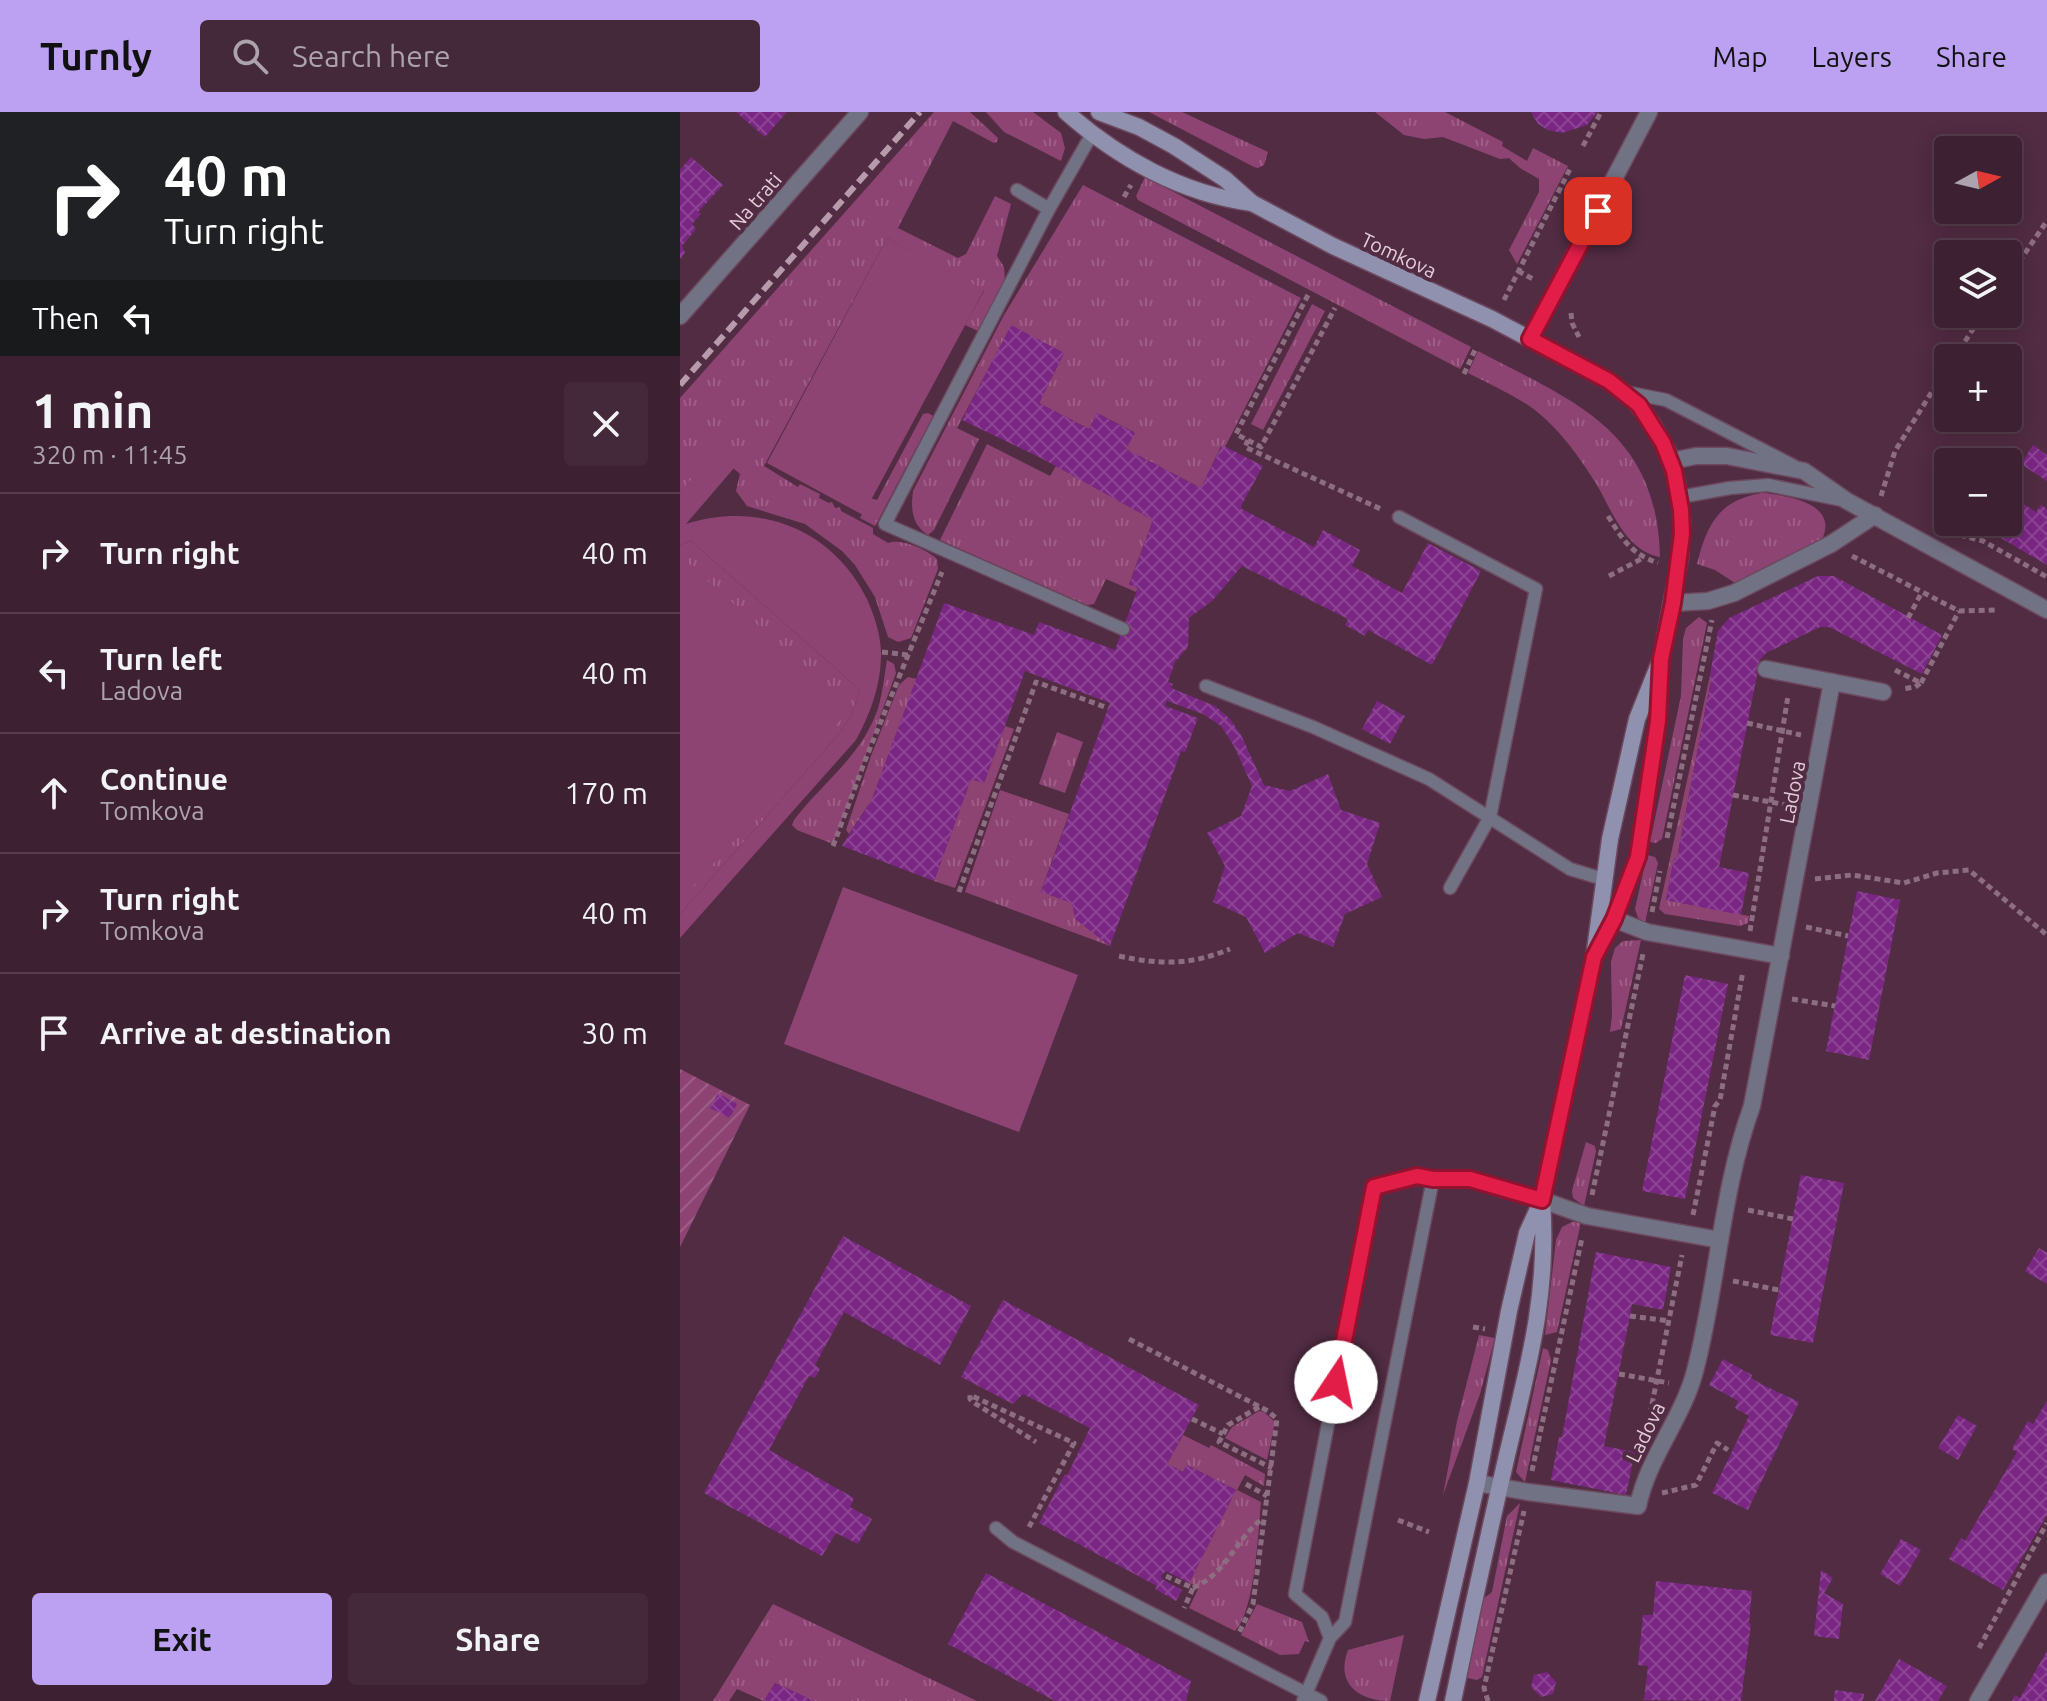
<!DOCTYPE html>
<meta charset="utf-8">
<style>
:root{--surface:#3d2132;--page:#44293a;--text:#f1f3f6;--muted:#ada3ac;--line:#563e4d;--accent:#bca0f2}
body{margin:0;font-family:Ubuntu,sans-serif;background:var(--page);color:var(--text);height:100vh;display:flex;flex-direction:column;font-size:30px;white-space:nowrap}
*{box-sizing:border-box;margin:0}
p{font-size:26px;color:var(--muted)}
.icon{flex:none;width:44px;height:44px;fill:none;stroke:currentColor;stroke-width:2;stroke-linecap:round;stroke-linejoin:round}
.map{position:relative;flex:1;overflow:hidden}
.panel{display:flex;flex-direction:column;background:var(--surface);width:680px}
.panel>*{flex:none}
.top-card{background:#202124;color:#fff;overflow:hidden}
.needle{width:52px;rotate:82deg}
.tools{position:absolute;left:1254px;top:24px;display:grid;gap:16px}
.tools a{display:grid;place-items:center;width:88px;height:88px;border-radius:8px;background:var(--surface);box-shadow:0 4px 20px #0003,0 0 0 2px var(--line);font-size:40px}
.pin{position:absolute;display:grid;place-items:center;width:68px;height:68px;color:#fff;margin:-34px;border-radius:16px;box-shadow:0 4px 12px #0006}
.me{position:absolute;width:88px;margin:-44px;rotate:11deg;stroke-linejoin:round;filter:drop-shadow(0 0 6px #0008)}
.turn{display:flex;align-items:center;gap:28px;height:168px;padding:0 32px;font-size:36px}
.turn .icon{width:104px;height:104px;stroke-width:2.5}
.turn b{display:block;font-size:56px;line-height:68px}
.then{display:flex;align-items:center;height:76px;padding:0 32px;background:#0003;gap:16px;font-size:30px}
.round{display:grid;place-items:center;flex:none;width:84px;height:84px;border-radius:8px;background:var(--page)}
.headline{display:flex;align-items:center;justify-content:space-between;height:136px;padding:0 32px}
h1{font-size:48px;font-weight:600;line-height:60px}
.button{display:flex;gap:16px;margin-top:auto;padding:16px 32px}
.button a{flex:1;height:92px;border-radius:8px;background:var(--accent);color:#111;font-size:32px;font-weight:600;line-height:92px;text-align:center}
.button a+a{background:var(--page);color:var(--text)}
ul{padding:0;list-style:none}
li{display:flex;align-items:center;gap:24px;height:120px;padding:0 32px;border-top:2px solid var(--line)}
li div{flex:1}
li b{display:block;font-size:30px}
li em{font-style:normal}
header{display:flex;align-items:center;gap:48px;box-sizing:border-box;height:112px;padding:0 40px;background:var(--accent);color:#111}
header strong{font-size:38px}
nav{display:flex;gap:44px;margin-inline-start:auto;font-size:28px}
.search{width:560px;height:72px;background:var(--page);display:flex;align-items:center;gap:20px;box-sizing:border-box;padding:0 28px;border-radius:8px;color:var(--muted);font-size:30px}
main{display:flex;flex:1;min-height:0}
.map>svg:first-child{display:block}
</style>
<header>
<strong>Turnly</strong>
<div class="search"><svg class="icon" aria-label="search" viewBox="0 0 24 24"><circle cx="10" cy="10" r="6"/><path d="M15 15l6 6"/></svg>Search here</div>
<nav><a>Map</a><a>Layers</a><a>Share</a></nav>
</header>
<main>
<section class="panel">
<div class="top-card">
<div class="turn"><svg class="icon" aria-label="right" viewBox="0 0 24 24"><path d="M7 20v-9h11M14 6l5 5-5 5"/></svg><div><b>40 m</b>Turn right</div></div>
<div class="then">Then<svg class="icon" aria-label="left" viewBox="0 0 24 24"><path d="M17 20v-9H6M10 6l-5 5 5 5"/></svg></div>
</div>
<div class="headline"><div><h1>1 min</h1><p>320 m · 11:45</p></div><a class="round"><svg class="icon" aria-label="close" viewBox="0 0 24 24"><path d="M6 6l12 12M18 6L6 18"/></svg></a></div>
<ul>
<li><svg class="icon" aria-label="right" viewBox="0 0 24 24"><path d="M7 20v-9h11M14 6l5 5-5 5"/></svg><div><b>Turn right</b></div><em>40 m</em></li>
<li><svg class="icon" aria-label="left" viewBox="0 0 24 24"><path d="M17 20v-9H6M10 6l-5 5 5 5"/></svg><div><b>Turn left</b><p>Ladova</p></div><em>40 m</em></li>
<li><svg class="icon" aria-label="ahead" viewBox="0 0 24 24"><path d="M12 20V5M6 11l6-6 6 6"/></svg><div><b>Continue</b><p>Tomkova</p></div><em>170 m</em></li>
<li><svg class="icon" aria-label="right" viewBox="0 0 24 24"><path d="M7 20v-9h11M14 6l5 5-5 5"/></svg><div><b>Turn right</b><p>Tomkova</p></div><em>40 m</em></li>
<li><svg class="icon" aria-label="arrive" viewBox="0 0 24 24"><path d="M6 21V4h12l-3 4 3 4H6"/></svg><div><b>Arrive at destination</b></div><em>30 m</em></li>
</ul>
<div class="button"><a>Exit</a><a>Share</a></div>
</section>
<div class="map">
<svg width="1367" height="1589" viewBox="0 0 1367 1589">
<defs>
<pattern id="grass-tufts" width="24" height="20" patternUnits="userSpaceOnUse" patternTransform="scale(2)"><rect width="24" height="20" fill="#8e4473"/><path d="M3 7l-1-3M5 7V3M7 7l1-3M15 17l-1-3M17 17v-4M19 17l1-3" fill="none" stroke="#9e5e86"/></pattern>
<pattern id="garden-furrows" width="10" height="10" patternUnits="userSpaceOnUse" patternTransform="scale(2)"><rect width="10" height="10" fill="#8e4473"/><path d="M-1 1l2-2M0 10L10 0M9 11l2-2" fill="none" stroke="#9e5e86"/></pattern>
<pattern id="building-cross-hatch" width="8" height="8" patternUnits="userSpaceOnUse" patternTransform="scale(2)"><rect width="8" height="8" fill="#7a2683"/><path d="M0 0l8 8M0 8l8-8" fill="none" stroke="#8d4494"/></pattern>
</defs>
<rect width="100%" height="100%" fill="#512c43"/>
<!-- grass -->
<g fill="url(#grass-tufts)">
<path d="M 254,0 L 290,0 L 318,26 L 317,30 L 314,31 L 273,9 L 218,116 L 278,146 L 286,142 L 315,84 L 331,92 L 317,144 L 324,155 L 325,171 L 298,219 L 285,213 L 304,179 L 207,126 L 84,354 L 118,375 L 120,372 L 140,382 L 139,386 L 149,391 L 152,390 L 155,396 L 160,395 L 161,399 L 193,416 L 193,422 L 208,431 C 222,426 247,438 257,447 L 258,457 L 231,526 L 218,530 L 208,525 L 195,485 L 175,453 L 162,439 L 125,412 L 67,394 L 56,379 L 60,362 L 36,341 L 0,380 L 0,286 Z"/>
<polygon points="306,0 353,0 381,21 385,36 381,49 324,20"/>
<polygon points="469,0 502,0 588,40 584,53 578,56 574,55"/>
<polygon points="695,0 765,0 823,30 822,34 847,49 853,36 888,54 837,152 829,138 859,80 859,67 840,56 829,46 820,47 763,25 744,27 724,23"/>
<polygon points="465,65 791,235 780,257 458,88 456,84"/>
<path d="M 403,73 L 621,186 L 545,335 L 541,334 L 522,374 L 519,375 L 446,337 L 454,320 L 417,301 L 409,317 L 359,291 L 384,241 L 331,214 L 277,316 L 299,327 L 254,418 L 248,423 C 231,412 231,396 233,379 L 324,203 Z"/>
<polygon points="632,192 645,199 583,318 571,312"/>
<path d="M 798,239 C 894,290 977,318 980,445 C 946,439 932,399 917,373 C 899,344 876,312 848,293 C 829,281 808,271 788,261 Z"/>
<polygon points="248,301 253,304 195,414 180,406 190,386 197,388 243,302"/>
<polygon points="307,332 370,364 376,354 473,408 449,472 458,476 456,480 426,467 414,492 407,493 260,428"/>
<path d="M 1082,381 C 1106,383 1157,391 1143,425 L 1129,436 L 1055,471 L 1035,458 L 1017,452 C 1027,412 1039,388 1082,381 Z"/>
<polygon points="11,429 180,578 171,604 159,622 0,802 0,433"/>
<polygon points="1019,505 1027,511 982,727 976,731 970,730 1001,584 1003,527 1006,516"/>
<path d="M 207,548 L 214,552 L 216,561 L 153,732 L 117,718 L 112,713 L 114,708 C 138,676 172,651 190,615 C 202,594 203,571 207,548 Z"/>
<polygon points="228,565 237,567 192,687 169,722 166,718 191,644 219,573"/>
<polygon points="1029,568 1031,568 997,746 994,746 986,788 1069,804 1068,811 1060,814 985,802 979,797"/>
<polygon points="325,614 334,617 275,776 254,769 291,667 304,671"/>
<polygon points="377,620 403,630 385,681 359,672"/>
<polygon points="320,678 389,702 361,779 392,791 396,807 430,834 285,780"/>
<polygon points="967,743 975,745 978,751 965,811 958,806 955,797"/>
<polygon points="961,828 941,917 930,920 932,904 931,850 935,836 943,829"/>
<polygon points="906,1030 915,1034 916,1039 904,1094 893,1086 892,1079"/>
<polygon points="892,1110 901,1110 877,1220 865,1223 876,1128 882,1115"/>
<polygon points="799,1223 815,1226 800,1282 763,1383 777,1309"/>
<polygon points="863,1236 868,1238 871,1248 845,1370 836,1360"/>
<polygon points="579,1299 584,1300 595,1310 587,1348 545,1326 552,1315"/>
<path d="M 503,1323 L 529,1336 L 531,1333 L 585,1362 L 584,1374 L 565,1363 L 557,1378 L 581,1390 C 578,1420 575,1499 555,1519 L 509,1496 L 519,1475 L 509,1471 L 556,1378 L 507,1353 L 503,1360 L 487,1352 Z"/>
<polygon points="840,1391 802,1565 797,1568 787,1566 799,1498 803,1487 812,1480 827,1404"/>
<polygon points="93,1492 297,1589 134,1589 95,1571 84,1589 57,1577 49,1589 33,1589"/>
<polygon points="577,1492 622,1510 629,1530 625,1529 619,1542 600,1543 561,1523"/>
<path d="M 724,1523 L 710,1589 C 679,1589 655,1572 668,1538 Z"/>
</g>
<!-- park -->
<g fill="#8e4473">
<polygon points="207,126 304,178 183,403 87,351"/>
<path d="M 35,340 L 54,356 L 6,412 C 80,389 152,417 187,487 C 195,505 202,527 201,546 C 200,576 190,602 176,628 L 0,826 L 0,802 L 159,622 L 171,604 L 180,578 L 11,429 L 0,433 L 0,380 Z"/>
<polygon points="0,444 171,596 0,789"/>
<polygon points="163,775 398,863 339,1020 104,932"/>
</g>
<!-- garden -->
<polygon fill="url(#garden-furrows)" points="0,957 70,993 0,1135"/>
<!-- building -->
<g fill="url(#building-cross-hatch)">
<polygon points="56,0 107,0 85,25"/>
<polygon points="851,0 917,0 907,13 882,21 868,18 858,12"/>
<polygon points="11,45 43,73 18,100 21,102 12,112 16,117 2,134 5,141 0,147 0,58"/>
<polygon points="331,213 384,241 359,291 409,317 417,301 455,321 446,337 519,375 522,374 542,333 583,354 561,394 562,397 634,435 643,418 680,438 672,454 722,481 748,431 801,459 752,553 688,518 685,524 665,513 668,507 562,454 532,489 509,506 508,535 495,550 488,570 493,572 491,576 535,594 550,607 561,623 584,673 610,679 648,662 661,698 700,711 687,752 702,785 665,802 653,835 618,821 585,841 566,805 533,790 545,754 527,721 561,704 572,674 554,634 541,614 523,602 487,589 485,594 518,606 505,640 501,639 430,834 395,807 392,791 361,780 430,591 345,559 304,671 291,667 254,769 162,734 192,687 264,491 354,523 359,510 435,538 458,476 449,473 473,408 361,346 282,308"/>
<polygon points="1353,333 1367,343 1367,369 1341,352"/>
<polygon points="1328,382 1356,400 1361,393 1367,397 1367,453 1302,415 1305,410 1328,410"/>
<polygon points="1138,464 1154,464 1262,523 1242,562 1149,515 1140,515 1086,541 1080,548 1039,755 1069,761 1061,803 986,788 994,746 997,746 1031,568 1029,568 1038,519 1049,506"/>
<polygon points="697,589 725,604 710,632 682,617"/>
<polygon points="1177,779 1220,788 1189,948 1146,939"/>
<polygon points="1005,863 1048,872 1005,1087 962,1079"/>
<polygon points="38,981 57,992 50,1006 30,996"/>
<polygon points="1121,1063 1164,1071 1133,1231 1090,1223"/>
<polygon points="163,1124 291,1194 260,1253 164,1200 135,1253 140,1257 135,1266 129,1264 89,1338 174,1386 170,1395 192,1407 178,1432 156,1421 142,1444 24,1381"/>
<polygon points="1359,1136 1367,1141 1367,1172 1345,1159"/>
<polygon points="916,1140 991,1155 983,1198 952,1192 950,1204 924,1334 955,1340 946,1383 871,1368 879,1325 882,1325"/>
<polygon points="323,1188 519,1293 487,1352 503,1360 507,1353 556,1378 509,1471 486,1459 481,1464 482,1467 502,1478 496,1489 475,1477 477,1474 359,1411 385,1362 387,1364 410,1316 343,1282 333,1292 281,1265"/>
<polygon points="1043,1247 1072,1263 1071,1266 1083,1273 1119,1290 1068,1398 1032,1381 1069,1304 1055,1296 1058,1289 1029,1273"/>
<polygon points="1367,1289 1367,1403 1323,1478 1269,1447 1281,1426 1285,1429 1337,1340 1332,1337 1348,1309 1353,1312"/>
<polygon points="1278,1303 1297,1314 1278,1348 1258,1336"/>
<polygon points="1221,1427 1241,1438 1220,1474 1200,1462"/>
<polygon points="1141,1458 1153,1466 1144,1481 1163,1492 1159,1527 1134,1524"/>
<polygon points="306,1461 511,1569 506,1589 375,1589 268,1532"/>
<polygon points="976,1469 1072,1479 1069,1511 1071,1512 1061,1589 964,1588 968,1554 958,1553 963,1503 973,1503"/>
<polygon points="1367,1539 1367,1589 1332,1589 1335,1583 1340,1586"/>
<polygon points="1219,1547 1267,1574 1258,1589 1195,1589"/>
<polygon points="867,1560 876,1570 873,1582 861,1585 851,1575 854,1563"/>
<polygon points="95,1571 134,1589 84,1589"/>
<polygon points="1155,1578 1184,1582 1183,1589 1154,1589"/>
</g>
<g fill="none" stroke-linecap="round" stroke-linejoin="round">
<!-- service casing -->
<g stroke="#6c495e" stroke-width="15">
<g id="service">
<polyline points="337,78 369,97 412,22"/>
<polyline points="369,97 205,412 443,517"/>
<polyline points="945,280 986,288 1114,354"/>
<polyline points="1000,385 1050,376 1088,373 1162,388"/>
<polyline points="719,405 856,477 810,705 770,776"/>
<polyline points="526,574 633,615 749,667 890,757 923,767"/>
<polyline points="316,1416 333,1430 641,1589"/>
<polyline points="650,1526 642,1505 615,1482 694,1075 737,1064 753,1067"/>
<polyline points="623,1589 650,1526 665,1510 753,1067 790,1067 862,1088"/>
</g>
</g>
<!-- minor casing -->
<g stroke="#6c495e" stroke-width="19">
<g id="minor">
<polyline points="0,204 180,0"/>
<polyline points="850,227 969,0"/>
<polyline points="991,349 1016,344 1047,344 1124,359 1167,389 1367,498"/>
<polyline points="993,491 1028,489 1054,481 1151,432 1195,403"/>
<polyline points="1086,557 1203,580"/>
<polyline points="924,803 967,820 1101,844"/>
<polyline points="862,1088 907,1104 1040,1128"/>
<path d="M 797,1371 L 848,1380 L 958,1394 C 968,1345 1003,1306 1015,1259 C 1038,1171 1041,1079 1072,994 L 1152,570"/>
<polyline points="1298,1589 1367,1470"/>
</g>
</g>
<!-- secondary casing -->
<g stroke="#6c495e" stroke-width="19">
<g id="secondary">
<path d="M 386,0 C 438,46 502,82 572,91"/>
<polyline points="419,0 459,15 494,34 545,67 572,91 653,134 812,207 929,269 953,287 973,313 988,340 997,371 1002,409 1000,446 981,547 978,609 958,745 934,807 914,845"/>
<polyline points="747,1589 797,1371 829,1199 847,1121 862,1088 914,845 930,727 957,607 979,552"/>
<path d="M 773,1589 C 790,1507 808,1425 827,1343 C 848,1255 869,1182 862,1089"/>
</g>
</g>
<!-- path -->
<g stroke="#8d6e81" stroke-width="5" stroke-dasharray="6 4" stroke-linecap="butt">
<polyline points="903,34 921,0"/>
<polyline points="444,85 451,73"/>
<polyline points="838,159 855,168"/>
<polyline points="1328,166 1367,109"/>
<polyline points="628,183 556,322 581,335 655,196"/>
<polyline points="824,188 891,55"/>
<polyline points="891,201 892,211 899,225"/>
<polyline points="1274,246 1303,202"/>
<polyline points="784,262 795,238"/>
<polyline points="568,328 565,335 703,398"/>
<polyline points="1201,384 1215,339 1268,254"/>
<path d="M 928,404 C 943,428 950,441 978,451"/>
<polyline points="1280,423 1303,429 1367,465"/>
<polyline points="1172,444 1279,499 1316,498"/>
<polyline points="929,464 963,446"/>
<polyline points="1228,506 1242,480"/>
<polyline points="202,540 229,543"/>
<polyline points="1215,558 1241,571 1235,575 1222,577"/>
<polyline points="1241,571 1279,499"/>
<polyline points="1067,611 1121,623"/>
<polyline points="1053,683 1107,693"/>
<polyline points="987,726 1032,508"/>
<polyline points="153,734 186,646 262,460"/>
<polyline points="1135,767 1172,763 1224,771 1257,761 1289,758 1367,823"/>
<polyline points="279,780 356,570 428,596"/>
<polyline points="972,800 980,759"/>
<polyline points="1126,815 1168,824"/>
<polyline points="1070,819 1108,584"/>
<path d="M 439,844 C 479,853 512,853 550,837"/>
<polyline points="1112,887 1155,894"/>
<polyline points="912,1083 963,842"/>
<polyline points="1068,1098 1113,1107"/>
<polyline points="1013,1103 1035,994 1040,988 1063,859"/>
<polyline points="1053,1169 1099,1178"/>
<polyline points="950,1204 989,1209"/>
<polyline points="793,1215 805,1217"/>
<polyline points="449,1227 588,1299 597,1307 573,1492 558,1523"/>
<polyline points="939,1262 989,1271"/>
<polyline points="579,1295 548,1313 539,1330 592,1356"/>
<polyline points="970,1302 1002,1143"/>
<polyline points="512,1307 543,1322"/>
<polyline points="852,1359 902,1126"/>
<polyline points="566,1372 587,1384"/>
<polyline points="982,1381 1016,1373 1037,1331 1048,1338"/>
<polyline points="718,1408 749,1420"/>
<polyline points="349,1415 394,1331 290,1283 290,1287 293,1290 356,1330"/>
<polyline points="486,1464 513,1476 504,1496"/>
<path d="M 513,1476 C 548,1460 554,1429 583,1406"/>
<polyline points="1299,1536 1367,1411"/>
<polyline points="808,1589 804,1576 844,1399"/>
</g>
<!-- service -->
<use href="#service" stroke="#727285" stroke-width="12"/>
<!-- minor -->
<use href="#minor" stroke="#727285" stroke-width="16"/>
<!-- secondary -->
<use href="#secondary" stroke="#9091af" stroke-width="16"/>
<!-- rail -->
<polyline stroke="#b79bab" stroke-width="6" stroke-dasharray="12 6" stroke-linecap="butt" points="0,273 240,0"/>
</g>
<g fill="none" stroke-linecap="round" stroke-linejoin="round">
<!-- route casing -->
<g stroke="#92132f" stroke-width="20">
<polyline id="route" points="656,1270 694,1075 737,1064 753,1067 790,1067 862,1088 914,845 934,807 958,745 978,609 981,547 993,491 1002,422 1001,398 994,359 983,331 959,293 929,269 850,227 918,99"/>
</g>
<!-- route -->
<use href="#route" stroke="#e11d48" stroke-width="14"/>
</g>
<g text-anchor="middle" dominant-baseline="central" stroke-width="8" stroke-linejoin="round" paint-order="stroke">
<!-- street labels -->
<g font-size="20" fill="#e5cdda" stroke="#512c43">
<text transform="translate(75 89) rotate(-49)">Na trati</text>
<text transform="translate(719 143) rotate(25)">Tomkova</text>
<text transform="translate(1112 680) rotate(-79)">Ladova</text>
<text transform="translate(965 1320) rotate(-64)">Ladova</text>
</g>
</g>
</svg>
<div class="tools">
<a><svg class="needle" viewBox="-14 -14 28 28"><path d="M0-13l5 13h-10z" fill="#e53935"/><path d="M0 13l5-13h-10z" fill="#ada3ac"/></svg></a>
<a><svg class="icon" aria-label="layers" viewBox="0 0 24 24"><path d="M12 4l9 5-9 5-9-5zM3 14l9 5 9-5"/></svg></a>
<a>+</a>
<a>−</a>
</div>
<div class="pin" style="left:918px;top:99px;background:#d93025"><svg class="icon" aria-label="arrive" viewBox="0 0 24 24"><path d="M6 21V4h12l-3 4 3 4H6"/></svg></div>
<svg class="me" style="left:656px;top:1270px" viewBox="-20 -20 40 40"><circle r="19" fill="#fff"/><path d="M0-13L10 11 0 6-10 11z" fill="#e11d48"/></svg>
</div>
</main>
